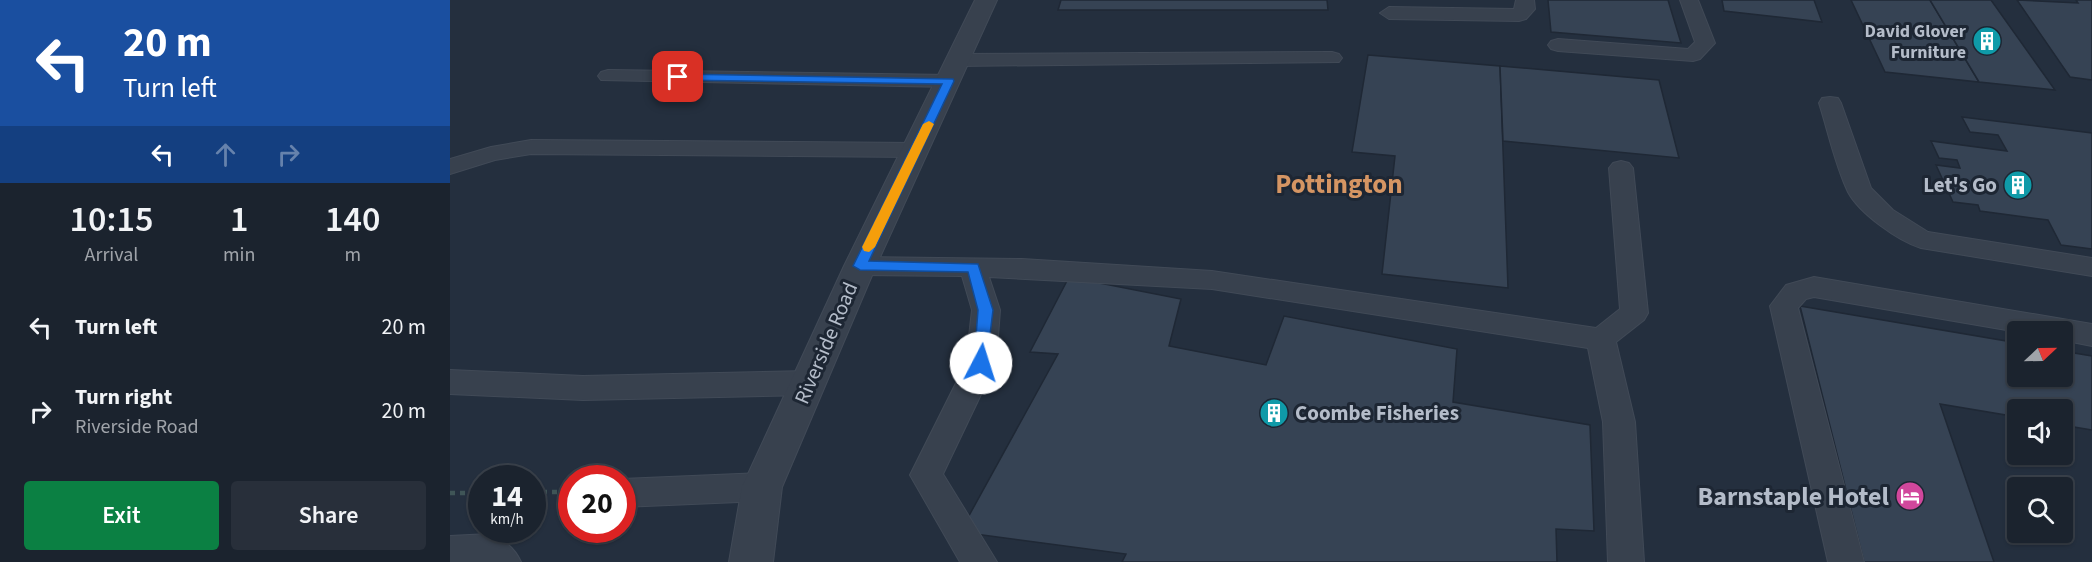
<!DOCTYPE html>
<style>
:root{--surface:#1b232e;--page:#282f3a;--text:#f1f3f6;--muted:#a0a4aa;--line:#39404a;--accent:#0b8043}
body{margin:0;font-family:"Source Sans 3",sans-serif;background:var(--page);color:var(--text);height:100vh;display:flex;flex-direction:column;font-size:22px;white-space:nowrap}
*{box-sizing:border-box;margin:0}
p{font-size:20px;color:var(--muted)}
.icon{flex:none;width:33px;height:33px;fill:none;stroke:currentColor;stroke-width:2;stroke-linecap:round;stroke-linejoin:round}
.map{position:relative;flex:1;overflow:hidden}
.side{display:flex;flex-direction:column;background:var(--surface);width:450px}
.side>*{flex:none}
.guide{background:#1a4fa0;color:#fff;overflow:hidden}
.needle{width:39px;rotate:68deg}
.buttons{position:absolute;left:1557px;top:321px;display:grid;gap:12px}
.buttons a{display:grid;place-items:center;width:66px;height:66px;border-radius:6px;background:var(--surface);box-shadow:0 2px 4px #0004,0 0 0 2px var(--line);font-size:30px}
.speed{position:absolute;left:18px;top:465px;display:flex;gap:12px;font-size:30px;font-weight:700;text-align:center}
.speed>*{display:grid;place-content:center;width:78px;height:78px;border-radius:50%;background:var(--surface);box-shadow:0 2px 4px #0004,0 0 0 2px var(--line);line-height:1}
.speed small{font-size:15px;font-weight:400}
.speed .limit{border:9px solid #d22;background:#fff;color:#111}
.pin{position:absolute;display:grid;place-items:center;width:51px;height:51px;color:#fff;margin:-26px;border-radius:12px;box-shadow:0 3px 9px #0006}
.me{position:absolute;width:66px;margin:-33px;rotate:5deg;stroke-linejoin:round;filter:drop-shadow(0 0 4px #0008)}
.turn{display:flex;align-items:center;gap:21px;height:126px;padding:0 24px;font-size:27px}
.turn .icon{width:78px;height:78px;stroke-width:2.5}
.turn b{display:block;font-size:42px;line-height:51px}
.lanes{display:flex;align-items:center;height:57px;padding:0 24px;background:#0003;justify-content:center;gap:30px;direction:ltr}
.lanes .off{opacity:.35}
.eta{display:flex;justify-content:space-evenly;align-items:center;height:102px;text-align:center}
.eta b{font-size:36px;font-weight:600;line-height:42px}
.primary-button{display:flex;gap:12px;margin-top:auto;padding:12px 24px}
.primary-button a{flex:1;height:69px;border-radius:6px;background:var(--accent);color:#fff;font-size:24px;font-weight:600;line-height:69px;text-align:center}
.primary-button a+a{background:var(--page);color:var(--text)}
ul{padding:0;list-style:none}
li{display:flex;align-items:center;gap:18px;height:84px;padding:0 24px}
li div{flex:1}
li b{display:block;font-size:22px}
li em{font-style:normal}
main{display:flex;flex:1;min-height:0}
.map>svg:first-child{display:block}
</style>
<main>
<section class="side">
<div class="guide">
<div class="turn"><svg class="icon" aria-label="left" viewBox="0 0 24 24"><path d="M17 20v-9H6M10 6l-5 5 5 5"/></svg><div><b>20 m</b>Turn left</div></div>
<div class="lanes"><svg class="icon" aria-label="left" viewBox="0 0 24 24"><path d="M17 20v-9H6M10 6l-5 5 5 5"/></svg><svg class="icon off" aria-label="ahead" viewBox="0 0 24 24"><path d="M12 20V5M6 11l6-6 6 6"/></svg><svg class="icon off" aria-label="right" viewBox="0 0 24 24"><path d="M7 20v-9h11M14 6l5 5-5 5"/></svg></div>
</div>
<div class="eta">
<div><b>10:15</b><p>Arrival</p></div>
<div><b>1</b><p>min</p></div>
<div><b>140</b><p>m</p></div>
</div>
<ul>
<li><svg class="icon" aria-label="left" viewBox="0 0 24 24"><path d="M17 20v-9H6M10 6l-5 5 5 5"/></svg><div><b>Turn left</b></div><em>20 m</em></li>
<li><svg class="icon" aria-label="right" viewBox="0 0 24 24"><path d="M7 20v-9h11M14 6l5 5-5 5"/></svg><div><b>Turn right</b><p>Riverside Road</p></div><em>20 m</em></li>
</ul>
<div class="primary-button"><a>Exit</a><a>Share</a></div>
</section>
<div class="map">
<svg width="1642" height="562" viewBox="0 0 1642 562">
<rect width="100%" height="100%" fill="#242f3e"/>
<!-- building -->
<g fill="#364354" stroke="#1f2835" stroke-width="1.5">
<polygon points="611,0 877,0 878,10 608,10"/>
<polygon points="1098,0 1218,0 1231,43 1101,32"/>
<polygon points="1272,0 1364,0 1372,22 1274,11"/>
<polygon points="1401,0 1480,0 1529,82 1435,72"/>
<polygon points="1480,0 1541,0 1605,90 1529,82"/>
<polygon points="1567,0 1628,3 1626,0 1642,0 1642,80 1620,77"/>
<polygon points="918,55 1050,66 1058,288 932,274 945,156 902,152"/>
<polygon points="1050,66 1209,80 1229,158 1053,141"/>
<polygon points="1512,117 1642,133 1642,249 1611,245 1598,220 1530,211 1528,205 1503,202 1486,165 1510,168 1507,160 1489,158 1481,141 1557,151 1548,135 1520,132"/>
<polygon points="619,277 731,299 719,346 816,365 834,316 1007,349 1003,402 1140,425 1144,531 1106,529 1107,562 672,562 676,554 510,532 608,354 580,352"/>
<polygon points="1350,306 1568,343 1568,376 1612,376 1612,351 1642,356 1642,430 1612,425 1612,410 1568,410 1568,417 1490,404 1544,562 1414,562"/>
</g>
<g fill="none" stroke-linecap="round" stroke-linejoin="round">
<!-- service casing -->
<g stroke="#414a57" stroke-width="2">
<g id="service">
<polygon points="1066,0 1084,0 1085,9 1076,19 1069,21 939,19 930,13 939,7 1064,9"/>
<polygon points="1230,0 1248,0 1265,43 1250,59 1243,61 1108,51 1101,49 1098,45 1101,41 1108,39 1238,49 1245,42"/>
<polygon points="882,52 889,54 892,58 889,62 508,66 501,64 498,60 501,56 508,54"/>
<polygon points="158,70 499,75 506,77 509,81 506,85 499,87 151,80 148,76 151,72"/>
<path d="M 1380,97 L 1388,98 L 1391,103 L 1421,188 L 1443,210 L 1478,232 L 1642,258 L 1642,276 L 1471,248 C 1448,241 1409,213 1398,192 C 1385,165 1378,131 1369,103 L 1372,98 Z"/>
<polygon points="81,140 466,143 474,145 478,150 474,155 466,157 81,154 45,160 0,174 0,159 41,147"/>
<polygon points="1171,161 1179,163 1183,168 1198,313 1194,320 1166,342 1185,422 1194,562 1158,562 1153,422 1138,348 762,289 539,277 550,310 546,363 493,474 547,562 510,562 460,475 516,363 522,310 512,276 410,275 401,272 397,266 401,260 410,257 572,259 762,271 1146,328 1170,309 1159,168 1163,163"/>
<polygon points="1364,277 1642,324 1642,346 1612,340 1612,332 1568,332 1364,297 1356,299 1348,308 1414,562 1378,562 1320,306 1336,285"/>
<polygon points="0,370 133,376 359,371 370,375 374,383 370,391 359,395 133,400 0,394"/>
<polygon points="312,473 324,477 329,487 324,497 312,501 172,507 172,479"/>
<path d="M 39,534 C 54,540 64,547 71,562 L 0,562 L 0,536 Z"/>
</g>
</g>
<!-- minor casing -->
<g stroke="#414a57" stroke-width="2">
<polygon id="minor" points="525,0 547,0 426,266 332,487 323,562 279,562 292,487 394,266"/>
</g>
<!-- path -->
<g stroke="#3f5557" stroke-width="4.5" stroke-dasharray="5 5" stroke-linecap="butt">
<polyline points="82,492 122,492"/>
<polyline points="0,493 32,493"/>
</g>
<!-- service -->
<use href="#service" fill="#38414e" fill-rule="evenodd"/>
<!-- minor -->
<use href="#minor" fill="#38414e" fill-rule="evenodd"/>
</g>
<!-- route -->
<polygon fill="#1a73e8" stroke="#114b97" stroke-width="1.5" points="228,74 503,79 504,81 419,261 528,264 543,310 536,367 526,367 524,363 528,310 518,272 410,270 403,266 492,84 224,80 224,75"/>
<!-- slow -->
<polygon fill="#f59e0b" points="479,121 484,124 425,247 419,252 414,251 412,247 473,124"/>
<!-- icons -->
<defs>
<g id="building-disc" transform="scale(1.5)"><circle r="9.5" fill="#0f9aa8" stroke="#1d2633"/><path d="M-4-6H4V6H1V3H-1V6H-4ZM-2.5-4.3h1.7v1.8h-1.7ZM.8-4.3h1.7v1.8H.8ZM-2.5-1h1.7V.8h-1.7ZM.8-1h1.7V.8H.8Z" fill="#fff"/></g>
<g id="hotel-disc" transform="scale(1.5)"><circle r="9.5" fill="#d1479c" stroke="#1d2633"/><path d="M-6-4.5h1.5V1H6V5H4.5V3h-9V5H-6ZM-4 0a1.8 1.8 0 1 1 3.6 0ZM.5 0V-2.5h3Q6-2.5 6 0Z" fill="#fff"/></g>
</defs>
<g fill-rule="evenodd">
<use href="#building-disc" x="1537" y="41"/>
<use href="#building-disc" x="1568" y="185"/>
<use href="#building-disc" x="824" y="413"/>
<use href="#hotel-disc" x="1460" y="496"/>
</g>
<g text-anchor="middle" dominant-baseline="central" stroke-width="6" stroke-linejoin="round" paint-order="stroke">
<!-- far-poi labels -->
<g font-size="18" font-weight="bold" fill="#b4bcc9" stroke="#1d2633" text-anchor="end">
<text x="1516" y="31">David Glover<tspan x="1516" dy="21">Furniture</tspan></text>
</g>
<!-- poi labels -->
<g font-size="21" font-weight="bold" fill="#b4bcc9" stroke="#1d2633" text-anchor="end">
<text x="1547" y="185">Let's Go</text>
<text x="845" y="413" text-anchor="start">Coombe Fisheries</text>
</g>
<!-- street labels -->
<g font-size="21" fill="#b4bcc9" stroke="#1d2633">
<text transform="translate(376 343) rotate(-67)">Riverside Road</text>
</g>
<!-- near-poi labels -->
<g font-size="26" font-weight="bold" fill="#b4bcc9" stroke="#1d2633" text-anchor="end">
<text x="1439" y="496">Barnstaple Hotel</text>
</g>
<!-- district labels -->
<g font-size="27" font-weight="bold" fill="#d59563" stroke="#1d2633">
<text x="889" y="184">Pottington</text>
</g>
</g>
</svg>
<div class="buttons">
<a><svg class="needle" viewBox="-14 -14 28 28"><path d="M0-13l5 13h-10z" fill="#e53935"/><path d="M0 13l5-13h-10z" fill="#a0a4aa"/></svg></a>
<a><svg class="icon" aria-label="sound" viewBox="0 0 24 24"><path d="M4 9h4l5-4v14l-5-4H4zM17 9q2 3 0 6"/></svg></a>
<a><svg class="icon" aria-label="search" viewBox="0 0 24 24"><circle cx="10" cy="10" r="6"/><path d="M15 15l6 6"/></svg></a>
</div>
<div class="speed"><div>14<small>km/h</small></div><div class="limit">20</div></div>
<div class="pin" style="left:228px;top:77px;background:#d93025"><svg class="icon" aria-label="arrive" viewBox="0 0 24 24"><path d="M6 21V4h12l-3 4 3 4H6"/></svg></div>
<svg class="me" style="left:531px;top:363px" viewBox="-20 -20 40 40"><circle r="19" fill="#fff"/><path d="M0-13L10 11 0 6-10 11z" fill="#1a73e8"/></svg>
</div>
</main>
